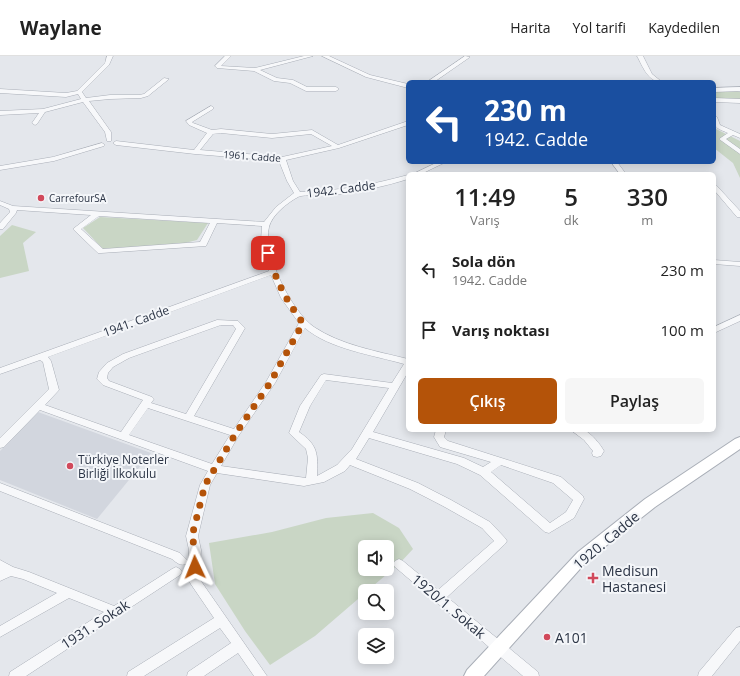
<!DOCTYPE html>
<html lang="tr">
<meta charset="utf-8">
<style>
:root{--surface:#fff;--page:#f6f6f6;--text:#222;--muted:#767676;--line:#e0e0e0;--accent:#b45309}
body{margin:0;font-family:"Open Sans",sans-serif;background:var(--page);color:var(--text);height:100vh;display:flex;flex-direction:column;font-size:15px;white-space:nowrap}
*{box-sizing:border-box;margin:0}
p{font-size:13px;color:var(--muted)}
.icon{flex:none;width:22px;height:22px;fill:none;stroke:currentColor;stroke-width:2;stroke-linecap:round;stroke-linejoin:round}
.map{position:relative;flex:1;overflow:hidden}
.drawer{position:absolute;left:406px;top:116px;width:310px;height:260px;display:flex;flex-direction:column;background:var(--surface);border-radius:6px;box-shadow:0 2px 10px #0003}
.drawer>*{flex:none}
.guide{position:absolute;left:406px;top:24px;width:310px;height:84px;border-radius:6px;box-shadow:0 2px 10px #0003;background:#1a4fa0;color:#fff;overflow:hidden}
.controls{position:absolute;left:358px;top:484px;display:grid;gap:8px}
.controls a{display:grid;place-items:center;width:36px;height:36px;border-radius:6px;background:var(--surface);box-shadow:0 2px 10px #0003;font-size:20px}
.pin{position:absolute;display:grid;place-items:center;width:34px;height:34px;color:#fff;margin:-17px;border-radius:8px;box-shadow:0 2px 6px #0006}
.me{position:absolute;width:44px;margin:-22px;rotate:358deg;stroke-linejoin:round;filter:drop-shadow(0 0 3px #0008)}
.turn{display:flex;align-items:center;gap:14px;height:84px;padding:0 12px;font-size:18px}
.turn .icon{width:52px;height:52px;stroke-width:2.5}
.turn b{display:block;font-size:28px;line-height:34px}
.eta{display:flex;justify-content:space-evenly;align-items:center;height:68px;text-align:center}
.eta b{font-size:24px;font-weight:600;line-height:28px}
.cta{display:flex;gap:8px;margin-top:auto;padding:8px 12px}
.cta a{flex:1;height:46px;border-radius:6px;background:var(--accent);color:#fff;font-size:16px;font-weight:600;line-height:46px;text-align:center}
.cta a+a{background:var(--page);color:var(--text)}
ul{padding:0;list-style:none}
li{display:flex;align-items:center;gap:12px;height:60px;padding:0 12px}
li div{flex:1}
li b{display:block;font-size:15px}
li em{font-style:normal}
header{display:flex;align-items:center;gap:24px;box-sizing:border-box;height:56px;padding:0 20px;background:var(--surface);border-bottom:1px solid var(--line)}
header strong{font-size:19px}
nav{display:flex;gap:22px;margin-inline-start:auto;font-size:14px}
.map>svg:first-child{display:block}
</style>
<header>
<strong>Waylane</strong>
<nav><a>Harita</a><a>Yol tarifi</a><a>Kaydedilen</a></nav>
</header>
<div class="map">
<svg width="740" height="620" viewBox="0 0 740 620">
<rect width="100%" height="100%" fill="#e4e7ec"/>
<!-- built -->
<polygon fill="#d2d6de" points="38,356 151,397 97,463 0,424 0,395"/>
<!-- green -->
<g fill="#c9d6c5" fill-rule="evenodd">
<polygon points="734,34 740,36 740,44 714,42 714,36"/>
<polygon points="714,72 740,85 740,122 733,107 714,92"/>
<polygon points="100,161 208,167 197,184 185,187 103,193 83,172"/>
<polygon points="12,169 36,176 23,187 29,215 0,222 0,180"/>
<path d="M 373,457 L 399,472 L 413,493 L 399,508 L 367,535 L 365,535 L 365,537 L 315,580 L 270,609 L 245,575 L 215,528 L 209,487 L 272,476 L 326,462 ZM 365,491 L 387,491 L 387,513 L 365,513 Z"/>
</g>
<g fill="none" stroke-linecap="round" stroke-linejoin="round">
<!-- minor casing -->
<g stroke="#a9aeb7" stroke-width="1">
<g id="minor">
<polygon points="107,0 113,0 109,9 82,36 86,42 110,39 139,39 144,38 164,22 169,23 148,40 141,42 110,43 89,45 111,76 111,85 107,85 105,76 83,46 45,56 37,68 35,69 32,67 39,57 0,59 0,55 43,53 81,43 78,38 66,41 0,37 0,33 66,37 77,35 105,7"/>
<polygon points="225,0 231,0 221,10 255,12 304,0 313,0 260,14 277,22 293,24 307,31 336,31 339,33 336,35 306,35 290,27 274,25 254,15 217,12 215,10"/>
<polygon points="322,0 329,0 370,19 408,28 408,32 366,21"/>
<polygon points="465,0 470,1 434,26 427,26"/>
<path d="M 637,0 L 643,0 L 652,18 L 662,26 C 648,26 643,11 637,0 Z"/>
<polygon points="740,31 740,35 714,36 714,32"/>
<polygon points="714,42 740,43 740,47 714,46"/>
<path d="M 211,50 L 213,51 L 213,53 L 192,66 L 193,67 L 212,74 L 221,73 L 272,78 L 312,74 L 338,89 L 408,65 L 408,69 L 339,92 L 286,104 L 293,125 L 300,136 C 339,135 371,129 408,119 L 408,123 C 386,130 363,135 340,138 C 331,139 303,138 298,141 C 287,147 272,159 269,171 C 262,197 292,256 314,271 C 341,289 376,295 408,303 L 408,316 L 373,376 L 464,402 L 483,411 L 491,406 L 440,391 L 434,381 L 436,374 L 446,374 L 444,381 L 448,385 L 561,421 L 583,440 L 584,443 L 574,462 L 549,477 L 545,476 L 480,419 L 457,408 L 369,382 L 356,403 L 418,427 L 451,444 L 490,466 L 505,482 L 507,485 L 505,488 L 447,541 L 538,616 L 539,620 L 523,620 L 395,511 L 393,508 L 395,505 L 399,503 L 403,505 L 438,534 L 494,485 L 482,472 L 443,450 L 410,433 L 350,409 L 345,415 L 324,426 L 304,430 L 217,417 L 210,429 L 198,480 L 201,494 L 200,508 L 198,511 L 194,513 L 190,511 L 188,508 L 189,494 L 186,480 L 200,429 L 208,415 L 40,354 L 4,391 L 0,392 L 0,382 L 49,333 L 43,306 L 40,304 L 0,318 L 0,312 L 269,215 L 261,184 L 262,170 L 217,167 L 206,190 L 101,197 L 98,197 L 73,173 L 91,159 L 17,154 L 16,157 L 3,173 L 0,173 L 0,167 L 10,156 L 9,153 L 0,149 L 0,145 L 13,150 L 264,166 L 276,151 L 294,137 L 287,125 L 279,105 L 195,98 L 116,89 L 113,87 L 116,85 L 194,94 L 207,77 L 189,69 L 186,65 ZM 221,77 L 272,82 L 311,78 L 332,90 L 282,101 L 200,94 L 213,78 ZM 99,160 L 210,167 L 200,186 L 103,193 L 81,173 ZM 271,219 L 281,242 L 299,267 L 266,326 L 234,373 L 194,360 L 245,272 L 238,265 L 217,264 L 123,298 L 107,307 L 99,316 L 97,323 L 103,329 L 143,344 L 121,376 L 45,349 L 59,334 L 51,305 L 48,301 ZM 221,269 L 233,269 L 236,273 L 186,358 L 151,347 L 154,343 L 152,341 L 109,325 L 107,322 L 108,317 L 113,311 L 129,302 ZM 305,272 C 329,293 373,299 404,308 L 392,327 L 324,318 L 321,319 L 300,350 L 289,377 L 306,393 L 308,402 L 306,422 L 221,410 L 239,379 L 275,327 ZM 326,324 L 389,332 L 352,393 L 337,409 L 317,420 C 318,398 318,389 299,376 L 310,350 ZM 148,352 L 230,379 L 212,408 L 129,379 ZM 501,409 L 553,427 L 573,444 L 566,456 L 550,467 L 491,416 Z"/>
<path d="M 714,59 L 717,61 L 720,69 L 740,78 L 740,82 L 733,79 L 726,83 L 740,93 L 740,98 L 719,83 L 728,77 C 717,72 714,73 714,59 Z"/>
<polygon points="102,87 105,89 104,90 54,105 0,114 0,110 53,101"/>
<polygon points="438,106 446,106 421,118 413,118"/>
<polygon points="611,106 617,106 626,118 620,118"/>
<polygon points="714,128 716,129 740,155 740,161 737,161 714,134"/>
<polygon points="714,204 740,206 740,210 714,208"/>
<polygon points="740,259 740,265 714,277 714,271"/>
<path d="M 571,374 C 575,374 580,373 584,374 C 592,378 600,388 604,395 L 601,400 L 597,401 L 593,400 L 592,397 L 593,395 L 584,384 Z"/>
<path d="M 0,427 L 180,497 L 188,505 L 186,508 C 180,510 177,507 172,503 L 0,435 Z"/>
<polygon points="0,504 13,511 29,516 114,550 172,513 176,511 180,513 182,516 180,519 26,620 9,620 10,616 104,556 69,542 0,581 0,570 57,537 23,523 11,520 0,525"/>
<polygon points="190,513 194,515 267,620 254,620 238,597 204,620 187,620 188,616 231,587 220,572 144,620 127,620 128,616 214,562 184,518 186,515"/>
<polygon points="740,571 740,585 712,620 698,620 699,616 736,572"/>
</g>
</g>
<!-- secondary casing -->
<g stroke="#a9aeb7" stroke-width="2">
<polygon id="secondary" points="740,381 740,393 655,451 588,504 484,620 464,620 467,614 578,496 645,443 735,383"/>
</g>
<!-- minor -->
<use href="#minor" fill="#f7f8fa" fill-rule="evenodd"/>
<!-- secondary -->
<use href="#secondary" fill="#fff" fill-rule="evenodd"/>
</g>
<g fill="none" stroke-linecap="round" stroke-linejoin="round">
<!-- route -->
<path stroke="#b45309" stroke-width="7" stroke-dasharray="0 12.6" d="M 195,511 L 195,494 L 192,480 L 205,429 L 236,377 L 270,327 L 303,267 C 287,246 275,223 268,197"/>
</g>
<!-- markers -->
<g fill="#d1495b" stroke="#f4f6f9" stroke-width="1.5">
<circle cx="41" cy="142" r="4"/>
<circle cx="70" cy="410" r="4"/>
<path d="M591 516h4v4h4v4h-4v4h-4v-4h-4v-4h4z"/>
<circle cx="547" cy="581" r="4"/>
</g>
<g text-anchor="middle" dominant-baseline="central" stroke-width="4" stroke-linejoin="round" paint-order="stroke">
<!-- far-street labels -->
<g font-size="10" fill="#2b3445" stroke="#f4f6f9">
<text transform="translate(252 100) rotate(4)">1961. Cadde</text>
</g>
<!-- far-poi labels -->
<g font-size="10" fill="#2b3445" stroke="#f4f6f9" text-anchor="start">
<text x="49" y="142">CarrefourSA</text>
</g>
<!-- street labels -->
<g font-size="12" fill="#2b3445" stroke="#f4f6f9">
<text transform="translate(341 133) rotate(-7)">1942. Cadde</text>
<text transform="translate(136 265) rotate(-20)">1941. Cadde</text>
</g>
<!-- poi labels -->
<g font-size="12" fill="#2b3445" stroke="#f4f6f9" text-anchor="start">
<text x="78" y="403">Türkiye Noterler<tspan x="78" dy="14">Birliği İlkokulu</tspan></text>
</g>
<!-- near-street labels -->
<g font-size="14" fill="#2b3445" stroke="#f4f6f9">
<text transform="translate(606 484) rotate(-40)">1920. Cadde</text>
<text transform="translate(449 550) rotate(40)">1920/1. Sokak</text>
<text transform="translate(95 568) rotate(-33)">1931. Sokak</text>
</g>
<!-- near-poi labels -->
<g font-size="14" fill="#2b3445" stroke="#f4f6f9" text-anchor="start">
<text x="602" y="514">Medisun<tspan x="602" dy="16">Hastanesi</tspan></text>
<text x="555" y="581">A101</text>
</g>
</g>
</svg>
<div class="controls">
<a><svg class="icon" aria-label="sound" viewBox="0 0 24 24"><path d="M4 9h4l5-4v14l-5-4H4zM17 9q2 3 0 6"/></svg></a>
<a><svg class="icon" aria-label="search" viewBox="0 0 24 24"><circle cx="10" cy="10" r="6"/><path d="M15 15l6 6"/></svg></a>
<a><svg class="icon" aria-label="layers" viewBox="0 0 24 24"><path d="M12 4l9 5-9 5-9-5zM3 14l9 5 9-5"/></svg></a>
</div>
<div class="pin" style="left:268px;top:197px;background:#d93025"><svg class="icon" aria-label="arrive" viewBox="0 0 24 24"><path d="M6 21V4h12l-3 4 3 4H6"/></svg></div>
<svg class="me" style="left:195px;top:511px" viewBox="-20 -20 40 40"><path d="M0-17L14 15 0 8-14 15z" fill="#b45309" stroke="#fff" stroke-width="4"/></svg>
<div class="guide">
<div class="turn"><svg class="icon" aria-label="left" viewBox="0 0 24 24"><path d="M17 20v-9H6M10 6l-5 5 5 5"/></svg><div><b>230 m</b>1942. Cadde</div></div>
</div>
<section class="drawer">
<div class="eta">
<div><b>11:49</b><p>Varış</p></div>
<div><b>5</b><p>dk</p></div>
<div><b>330</b><p>m</p></div>
</div>
<ul>
<li><svg class="icon" aria-label="left" viewBox="0 0 24 24"><path d="M17 20v-9H6M10 6l-5 5 5 5"/></svg><div><b>Sola dön</b><p>1942. Cadde</p></div><em>230 m</em></li>
<li><svg class="icon" aria-label="arrive" viewBox="0 0 24 24"><path d="M6 21V4h12l-3 4 3 4H6"/></svg><div><b>Varış noktası</b></div><em>100 m</em></li>
</ul>
<div class="cta"><a>Çıkış</a><a>Paylaş</a></div>
</section>
</div>
